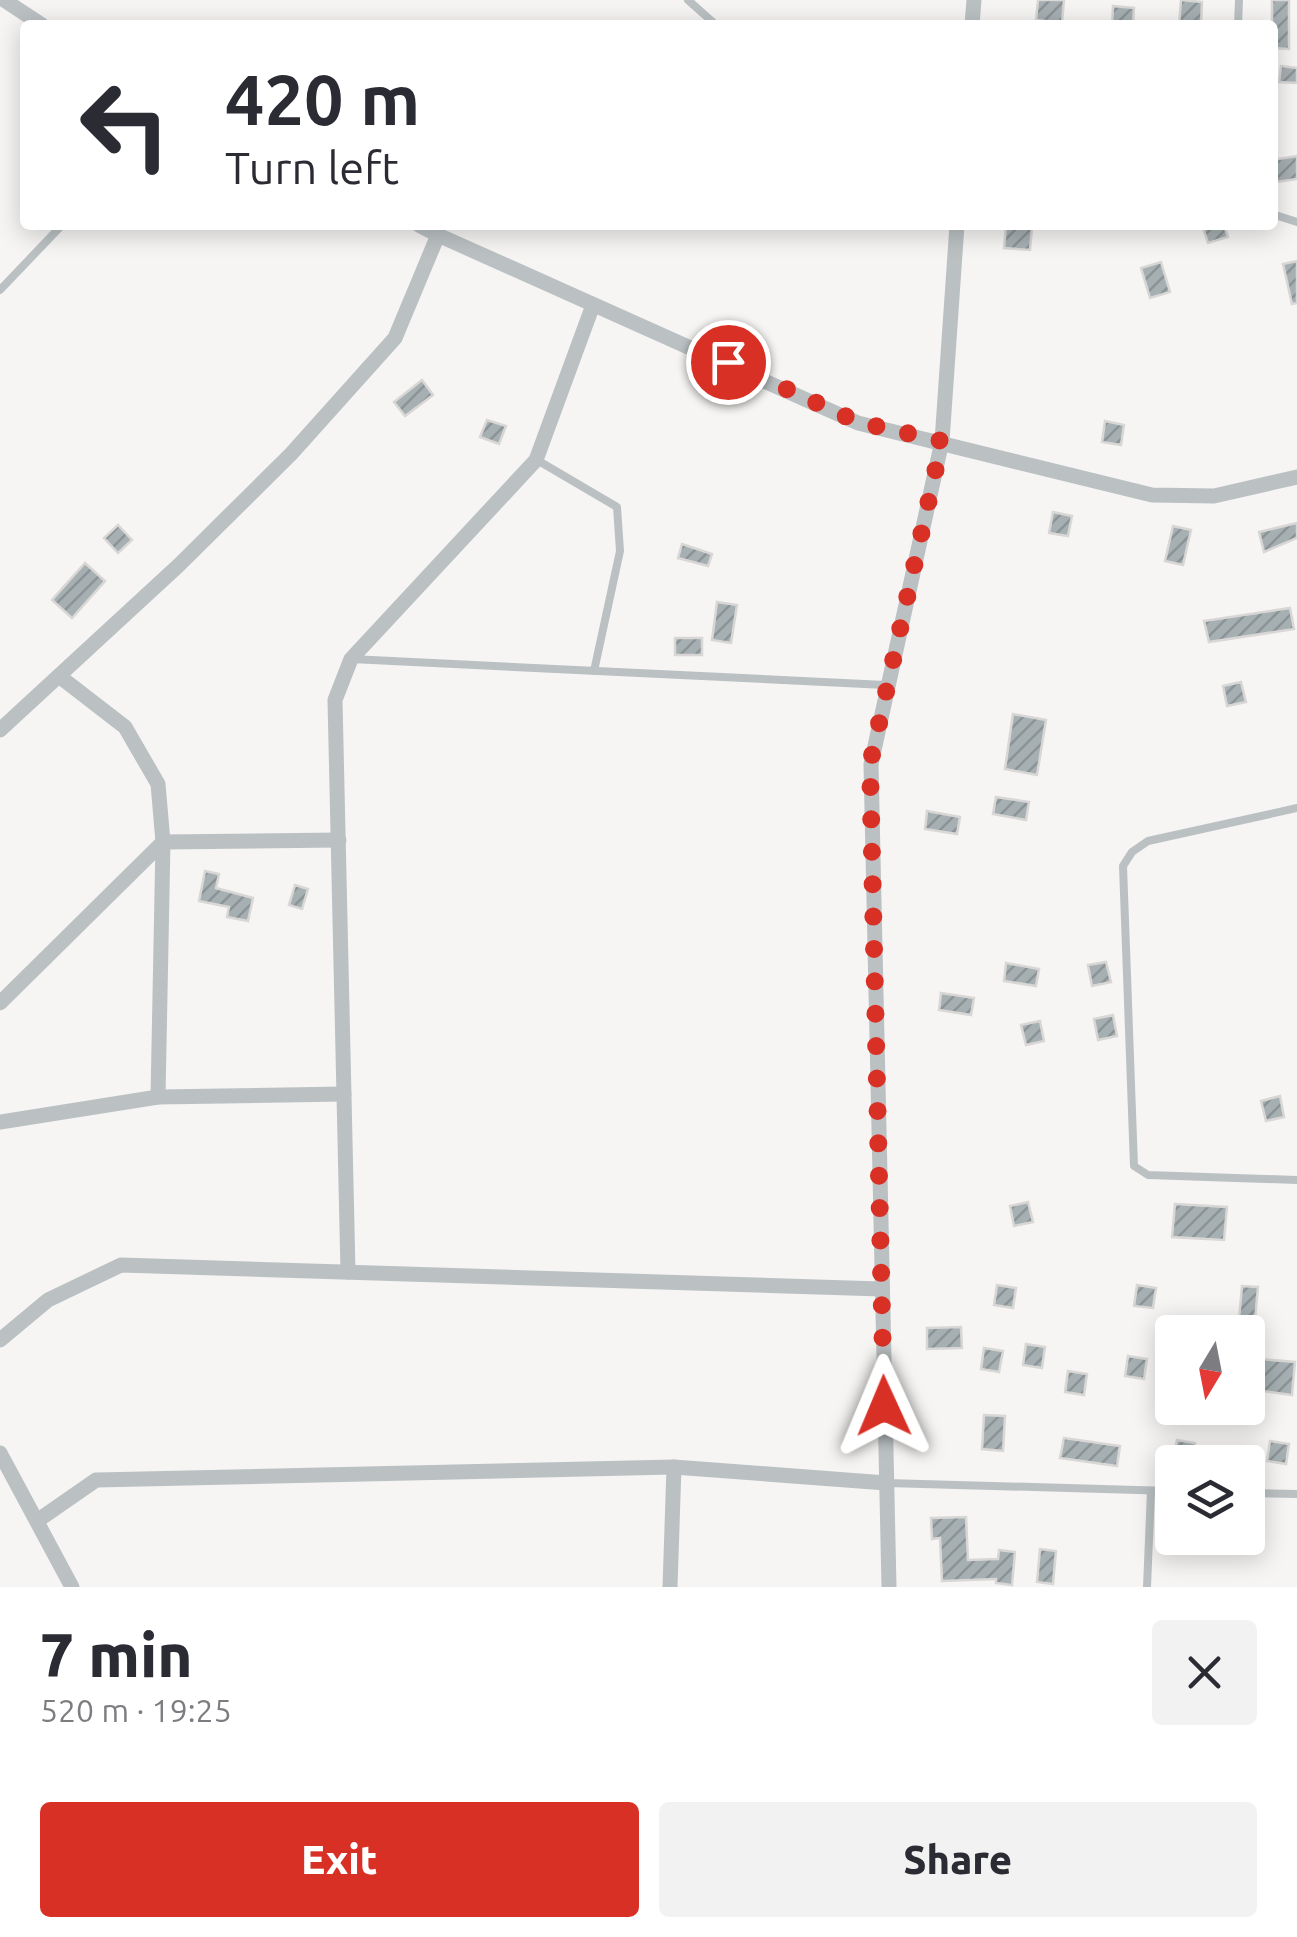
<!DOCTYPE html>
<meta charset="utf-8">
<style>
:root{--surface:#fff;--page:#f2f2f3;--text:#2b2b33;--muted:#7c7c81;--accent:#d93025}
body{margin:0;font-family:Ubuntu,sans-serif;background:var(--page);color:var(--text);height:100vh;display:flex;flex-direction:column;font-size:38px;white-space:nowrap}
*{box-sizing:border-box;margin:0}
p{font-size:32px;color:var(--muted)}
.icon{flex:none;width:55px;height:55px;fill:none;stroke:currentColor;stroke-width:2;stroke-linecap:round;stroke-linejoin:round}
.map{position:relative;height:1587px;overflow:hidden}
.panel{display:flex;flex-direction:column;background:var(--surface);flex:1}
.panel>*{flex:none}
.banner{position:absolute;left:20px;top:20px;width:1258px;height:210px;border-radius:10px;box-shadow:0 5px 25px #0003;background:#fff;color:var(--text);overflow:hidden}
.needle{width:65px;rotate:190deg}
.controls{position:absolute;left:1155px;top:1315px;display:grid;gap:20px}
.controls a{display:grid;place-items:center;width:110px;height:110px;border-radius:10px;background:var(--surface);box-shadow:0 5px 25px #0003;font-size:50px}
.pin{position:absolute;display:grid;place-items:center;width:85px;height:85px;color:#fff;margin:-42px;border:5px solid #fff;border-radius:50%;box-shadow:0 2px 10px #0007}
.me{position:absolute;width:110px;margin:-55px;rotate:359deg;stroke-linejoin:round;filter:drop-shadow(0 0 8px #0008)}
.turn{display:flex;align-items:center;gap:35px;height:210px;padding:0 40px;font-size:45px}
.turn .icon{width:130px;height:130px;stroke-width:2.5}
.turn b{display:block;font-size:70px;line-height:85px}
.round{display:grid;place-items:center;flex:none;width:105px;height:105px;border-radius:10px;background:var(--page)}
.head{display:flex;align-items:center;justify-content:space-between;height:170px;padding:0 40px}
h1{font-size:60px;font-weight:800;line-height:75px}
.cta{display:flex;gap:20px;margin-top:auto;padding:20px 40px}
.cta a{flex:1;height:115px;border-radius:10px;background:var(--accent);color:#fff;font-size:40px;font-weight:800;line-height:115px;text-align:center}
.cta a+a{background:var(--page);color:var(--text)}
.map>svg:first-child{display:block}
</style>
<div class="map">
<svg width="1297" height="1587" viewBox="0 0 1297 1587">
<defs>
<pattern id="building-hatch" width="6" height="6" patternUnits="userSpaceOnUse" patternTransform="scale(2.5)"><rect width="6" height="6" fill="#a6afb2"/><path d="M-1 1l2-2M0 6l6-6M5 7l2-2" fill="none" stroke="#8b9396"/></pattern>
</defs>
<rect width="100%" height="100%" fill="#f6f5f3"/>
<!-- building -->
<g fill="url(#building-hatch)" stroke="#d8d7d6" stroke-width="2.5">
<polygon points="1038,0 1064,0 1062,23 1036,20"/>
<polygon points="1181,0 1202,2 1201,25 1179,25"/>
<polygon points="1272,0 1289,0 1289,49 1272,48"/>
<polygon points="1113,6 1134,8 1133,25 1112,25"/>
<polygon points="1281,66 1297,68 1297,83 1279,82"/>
<polygon points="1297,156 1297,179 1276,182 1272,160"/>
<polygon points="1006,225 1032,228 1030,250 1004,248"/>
<polygon points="1202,225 1224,225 1228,237 1208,243"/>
<polygon points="1297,261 1297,303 1292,304 1283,264"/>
<polygon points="1161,262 1170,292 1150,298 1141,268"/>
<polygon points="422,380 433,395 405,416 394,402"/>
<polygon points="487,420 506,426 499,444 480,437"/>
<polygon points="1105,421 1124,425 1121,445 1102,442"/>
<polygon points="1053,512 1072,516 1068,536 1049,533"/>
<polygon points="1297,523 1297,538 1264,552 1259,532"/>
<polygon points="118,525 132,540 118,553 104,538"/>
<polygon points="1173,526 1191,530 1183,565 1165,561"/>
<polygon points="682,544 712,554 708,566 678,558"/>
<polygon points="85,563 105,581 72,618 52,600"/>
<polygon points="717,602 737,605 731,643 712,640"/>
<polygon points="1290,608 1294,629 1209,642 1204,621"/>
<rect x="675" y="638" width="27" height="17"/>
<polygon points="1241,682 1246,702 1227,706 1223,686"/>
<polygon points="1013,714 1046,720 1037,775 1005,769"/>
<polygon points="996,797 1029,802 1026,820 993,814"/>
<polygon points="927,811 960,817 957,834 925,829"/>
<polygon points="205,871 219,874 216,888 253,898 248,921 227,917 229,907 199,901"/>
<polygon points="295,885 308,889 302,909 289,905"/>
<polygon points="1106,962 1111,982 1092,986 1088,965"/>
<polygon points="1006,963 1039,969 1036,986 1004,981"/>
<polygon points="941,993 974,998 971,1015 939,1010"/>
<polygon points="1113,1015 1117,1036 1098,1040 1094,1019"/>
<polygon points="1040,1021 1044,1041 1026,1045 1021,1025"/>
<polygon points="1280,1096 1284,1117 1266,1121 1261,1101"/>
<polygon points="1028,1202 1033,1222 1014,1226 1010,1206"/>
<polygon points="1175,1204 1227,1207 1224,1240 1172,1237"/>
<polygon points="997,1285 1016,1288 1013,1308 994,1305"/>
<polygon points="1137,1285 1156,1288 1153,1308 1134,1306"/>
<polygon points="1242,1286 1258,1287 1255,1320 1239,1319"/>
<polygon points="961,1327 962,1348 927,1349 927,1328"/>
<polygon points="1026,1344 1045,1347 1042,1368 1023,1365"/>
<polygon points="984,1348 1003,1351 999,1372 981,1369"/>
<polygon points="1128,1356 1147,1359 1144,1379 1125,1376"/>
<polygon points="1248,1358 1295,1362 1292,1395 1248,1389"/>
<polygon points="1068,1371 1087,1374 1084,1395 1065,1392"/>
<polygon points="984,1415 1005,1416 1003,1451 982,1449"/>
<polygon points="1064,1438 1120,1446 1117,1466 1060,1458"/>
<polygon points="1177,1440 1195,1443 1192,1462 1173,1460"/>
<polygon points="1270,1441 1289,1444 1286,1464 1267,1461"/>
<polygon points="966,1517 968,1560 998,1559 999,1550 1015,1552 1012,1585 996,1583 996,1579 942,1581 940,1538 932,1539 931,1518"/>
<polygon points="1040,1549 1056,1551 1053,1584 1037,1582"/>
</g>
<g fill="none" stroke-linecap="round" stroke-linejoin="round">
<!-- service -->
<g stroke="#bbc1c3" stroke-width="8">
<polyline points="688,0 716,25"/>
<polyline points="1238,25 1239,0"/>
<polyline points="1272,214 1297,222"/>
<polyline points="0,290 62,225"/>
<polyline points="537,460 617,507 620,551 594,671"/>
<polyline points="351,659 885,685"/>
<polyline points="1297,808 1148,841 1132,852 1123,866 1134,1166 1148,1175 1297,1180"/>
<polyline points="887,1483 1172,1491"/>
<polyline points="1248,1493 1297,1494"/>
<polyline points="1147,1587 1151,1491"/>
</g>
<!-- minor -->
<g stroke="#bbc1c3" stroke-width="15">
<polyline points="4,0 42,25"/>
<polyline points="972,25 974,0"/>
<polyline points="419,225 438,235"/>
<polyline points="59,676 125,727 158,784 163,842 158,1097"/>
<polyline points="0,730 179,565 291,454 395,338 438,235 858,423 1152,495 1214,496 1297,477"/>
<polyline points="0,1003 163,842 339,840"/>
<polyline points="0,1122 158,1097 344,1094"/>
<polyline points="348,1272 335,700 351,659 536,460 593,305"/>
<polyline points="0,1340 48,1300 121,1265 881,1289"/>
<polyline points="0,1453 72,1587"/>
<polyline points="674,1467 886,1483"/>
<polyline points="37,1521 96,1480 674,1467 670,1587"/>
<polyline points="889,1587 871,764 942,441 957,225"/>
</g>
</g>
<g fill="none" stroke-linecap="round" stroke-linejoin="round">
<!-- route -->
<polyline stroke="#d93025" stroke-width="18" stroke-dasharray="0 32.4" points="728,362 858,422 942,441 870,764 884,1406"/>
</g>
</svg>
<div class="controls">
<a><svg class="needle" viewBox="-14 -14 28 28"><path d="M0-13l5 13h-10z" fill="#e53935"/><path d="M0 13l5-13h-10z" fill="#7c7c81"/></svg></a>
<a><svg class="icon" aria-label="layers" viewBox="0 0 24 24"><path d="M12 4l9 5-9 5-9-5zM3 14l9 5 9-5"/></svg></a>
</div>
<div class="pin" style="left:728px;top:362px;background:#d93025"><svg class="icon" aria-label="arrive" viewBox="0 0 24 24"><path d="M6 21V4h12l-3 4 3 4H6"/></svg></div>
<svg class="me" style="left:884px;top:1406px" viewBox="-20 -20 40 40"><path d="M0-17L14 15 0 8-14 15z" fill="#d93025" stroke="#fff" stroke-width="4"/></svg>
<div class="banner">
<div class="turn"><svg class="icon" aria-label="left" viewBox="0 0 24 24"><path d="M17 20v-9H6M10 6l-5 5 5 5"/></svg><div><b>420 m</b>Turn left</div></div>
</div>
</div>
<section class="panel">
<div class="head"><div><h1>7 min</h1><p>520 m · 19:25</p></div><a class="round"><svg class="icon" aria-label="close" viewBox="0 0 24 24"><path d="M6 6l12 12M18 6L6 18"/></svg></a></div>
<div class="cta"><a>Exit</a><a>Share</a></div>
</section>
